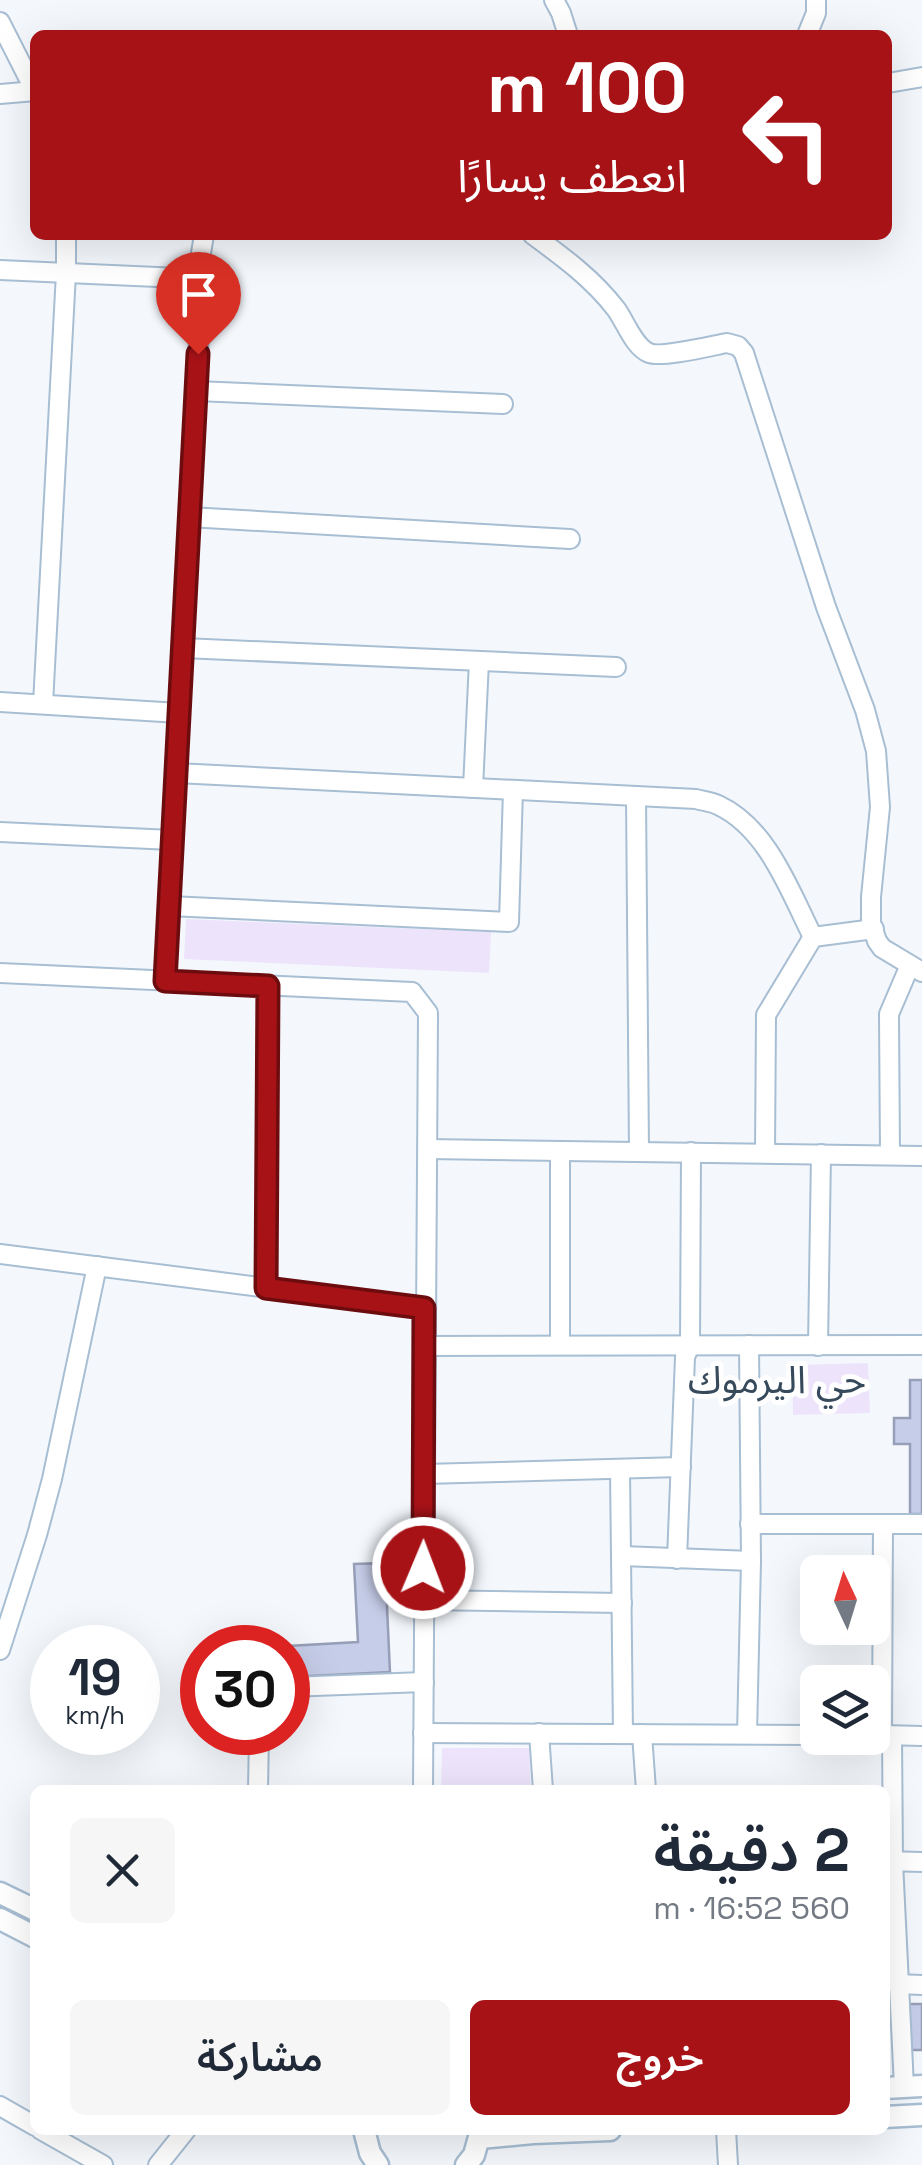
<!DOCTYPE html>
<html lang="ar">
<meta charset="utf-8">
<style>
:root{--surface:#fff;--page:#f6f6f7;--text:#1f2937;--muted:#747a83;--accent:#a71217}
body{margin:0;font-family:"Space Grotesk","Noto Sans Arabic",sans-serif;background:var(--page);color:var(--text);direction:rtl;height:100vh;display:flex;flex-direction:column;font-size:38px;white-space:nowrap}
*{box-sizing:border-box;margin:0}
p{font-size:32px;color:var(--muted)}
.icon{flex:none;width:55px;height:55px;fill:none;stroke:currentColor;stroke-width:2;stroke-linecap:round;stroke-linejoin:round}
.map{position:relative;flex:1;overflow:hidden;direction:ltr}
.side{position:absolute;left:30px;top:1785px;width:860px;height:350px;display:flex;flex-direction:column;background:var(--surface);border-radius:15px;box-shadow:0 10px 40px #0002;direction:rtl}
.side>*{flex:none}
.banner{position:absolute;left:30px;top:30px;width:862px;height:210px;border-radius:15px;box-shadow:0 10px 40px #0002;direction:rtl;background:#a71217;color:#fff;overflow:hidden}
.needle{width:65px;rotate:356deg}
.controls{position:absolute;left:800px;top:1555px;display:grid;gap:20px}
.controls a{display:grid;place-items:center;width:90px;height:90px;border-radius:15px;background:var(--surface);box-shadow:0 10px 40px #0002;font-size:50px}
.speed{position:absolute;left:30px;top:1625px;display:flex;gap:20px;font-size:50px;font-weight:700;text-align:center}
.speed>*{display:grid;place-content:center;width:130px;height:130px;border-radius:50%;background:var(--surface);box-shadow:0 10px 40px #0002;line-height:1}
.speed small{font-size:25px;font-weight:400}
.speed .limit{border:15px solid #d22;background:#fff;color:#111}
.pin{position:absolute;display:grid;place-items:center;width:85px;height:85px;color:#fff;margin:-102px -42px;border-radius:50% 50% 50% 0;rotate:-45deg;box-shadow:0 0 10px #0007}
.pin .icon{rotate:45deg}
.me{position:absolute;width:110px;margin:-55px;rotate:1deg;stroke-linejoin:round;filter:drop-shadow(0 0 8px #0008)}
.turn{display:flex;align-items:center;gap:35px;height:210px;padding:0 40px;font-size:45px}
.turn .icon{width:130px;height:130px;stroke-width:2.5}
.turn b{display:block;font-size:70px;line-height:85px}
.round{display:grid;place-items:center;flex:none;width:105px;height:105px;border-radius:15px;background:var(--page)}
.head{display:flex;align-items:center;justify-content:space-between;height:170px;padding:0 40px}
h1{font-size:60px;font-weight:600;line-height:75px}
.primary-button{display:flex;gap:20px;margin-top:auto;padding:20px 40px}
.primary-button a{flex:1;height:115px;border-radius:15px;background:var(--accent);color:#fff;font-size:40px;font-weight:600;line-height:115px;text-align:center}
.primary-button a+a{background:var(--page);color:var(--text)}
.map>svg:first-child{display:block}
</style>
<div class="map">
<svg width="922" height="2165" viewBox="0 0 922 2165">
<rect width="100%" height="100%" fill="#f4f8fd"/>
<!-- green -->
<g fill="#ede4fc">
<polygon points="186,919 491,932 489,973 184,959"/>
<polygon points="868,1363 870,1413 793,1415 792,1365"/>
<polygon points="442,1748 529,1748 531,1790 441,1790"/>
</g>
<!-- building -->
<g fill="#c6cde8" stroke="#979eb7" stroke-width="2.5">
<polygon points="910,1380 922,1380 922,1514 910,1514 910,1444 894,1444 894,1418 910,1418"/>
<polygon points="385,1563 390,1672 289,1677 288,1646 358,1642 354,1564"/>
<polygon points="138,1668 146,1670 138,1703"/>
<rect x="908" y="2004" width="14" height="46"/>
</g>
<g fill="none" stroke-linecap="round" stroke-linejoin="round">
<!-- minor casing -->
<g stroke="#a8bed3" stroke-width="22">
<g id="minor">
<polyline points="554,0 561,13 568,35"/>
<polyline points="0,22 35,91"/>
<polyline points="807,35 816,13 816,0"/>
<polyline points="888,83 922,77"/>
<polyline points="0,94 35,91"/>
<path d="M 533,235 C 563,257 593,279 616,309 C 625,321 634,347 649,353 C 662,358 711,346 727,343 L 738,346 L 744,353 L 826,607 L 865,710 L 876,751 L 880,807 L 871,897 L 871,923 L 877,941 L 882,948 L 922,972"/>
<polyline points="0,270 202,279"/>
<polyline points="196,391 503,404"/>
<polyline points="189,517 570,539"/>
<polyline points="183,648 616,667"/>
<polyline points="0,702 179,713"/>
<polyline points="43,704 66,273 66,235"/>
<path d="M 176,773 L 696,799 C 703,801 712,802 718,805 C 768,828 790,892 813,937"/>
<polyline points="473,788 479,661"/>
<polyline points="636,796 639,1152"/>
<polyline points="0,832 172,840"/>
<polyline points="169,906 509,922 513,790"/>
<polyline points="0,973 412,992 428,1013 423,1790"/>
<polyline points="165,981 202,279 201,253 204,235"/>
<polyline points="428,1149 922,1156"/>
<polyline points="765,1153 766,1015 813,937 874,929"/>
<polyline points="890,1155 889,1014 910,965"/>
<polyline points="0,1254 425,1308"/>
<polyline points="266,1288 268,986"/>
<polyline points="560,1345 560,1151"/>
<polyline points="424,1346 922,1345"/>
<polyline points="818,1346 821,1154"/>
<polyline points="620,1469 623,1734"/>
<polyline points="424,1474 681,1467"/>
<polyline points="750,1524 922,1524"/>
<polyline points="622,1556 751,1561"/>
<polyline points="677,1559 685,1357 690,1345 691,1152"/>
<polyline points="423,1600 622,1603"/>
<polyline points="0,1650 37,1535 52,1479 97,1266"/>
<polyline points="288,1687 424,1682"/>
<polyline points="423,1733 818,1735"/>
<polyline points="539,1733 543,1790"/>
<polyline points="642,1734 646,1790"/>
<polyline points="747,1734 751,1561 749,1345"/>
<polyline points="882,1735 883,1524"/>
<polyline points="883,1735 922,1736"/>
<polyline points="892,1736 893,1862 904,2087"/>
<polyline points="258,1790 259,1732"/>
<polyline points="885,1861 922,1862"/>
<polyline points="897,1984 922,1985"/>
<polyline points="0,2106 35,2126"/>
<polyline points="41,2130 103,2165"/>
<polyline points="726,2130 728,2165"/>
<polyline points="158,2165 186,2130"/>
</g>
</g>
<!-- tertiary casing -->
<g stroke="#a8bed3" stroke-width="25">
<g id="tertiary">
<polyline points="0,1893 35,1910"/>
<polyline points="0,1919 35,1937"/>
<polyline points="885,2088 922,2086"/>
<polyline points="885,2117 922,2115"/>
<polyline points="364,2130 370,2153 378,2165"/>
<polyline points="480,2138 533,2133 610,2130"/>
<polyline points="466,2165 474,2155 481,2130"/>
</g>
</g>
<!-- minor -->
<use href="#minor" stroke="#fff" stroke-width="18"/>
<!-- tertiary -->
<use href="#tertiary" stroke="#fff" stroke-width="20"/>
</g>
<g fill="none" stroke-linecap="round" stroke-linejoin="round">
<!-- route casing -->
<g stroke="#6d0c0f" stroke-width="25">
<polyline id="route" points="198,354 165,981 268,986 266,1288 424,1308 423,1568"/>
</g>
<!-- route -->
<use href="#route" stroke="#a71217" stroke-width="18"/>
</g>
<g text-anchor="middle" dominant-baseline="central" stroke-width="10" stroke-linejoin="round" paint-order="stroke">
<!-- neighbourhood labels -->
<g font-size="38" fill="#374a5c" stroke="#fff">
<text x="777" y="1380">حي اليرموك</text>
</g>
</g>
</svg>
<div class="controls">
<a><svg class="needle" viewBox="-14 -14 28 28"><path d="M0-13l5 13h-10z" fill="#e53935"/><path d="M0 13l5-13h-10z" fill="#747a83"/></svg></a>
<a><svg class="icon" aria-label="layers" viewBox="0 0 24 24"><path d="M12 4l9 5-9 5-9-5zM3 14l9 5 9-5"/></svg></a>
</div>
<div class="speed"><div>19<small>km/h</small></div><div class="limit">30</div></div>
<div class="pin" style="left:198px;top:354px;background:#d93025"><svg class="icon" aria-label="arrive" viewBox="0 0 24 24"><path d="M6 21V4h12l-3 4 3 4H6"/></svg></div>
<svg class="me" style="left:423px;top:1568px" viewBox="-20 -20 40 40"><circle r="17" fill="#a71217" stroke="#fff" stroke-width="3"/><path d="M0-11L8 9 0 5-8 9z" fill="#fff"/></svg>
<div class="banner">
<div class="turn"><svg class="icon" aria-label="left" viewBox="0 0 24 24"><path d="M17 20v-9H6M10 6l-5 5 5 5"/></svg><div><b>100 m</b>انعطف يسارًا</div></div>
</div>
<section class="side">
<div class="head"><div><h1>2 دقيقة</h1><p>560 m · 16:52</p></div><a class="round"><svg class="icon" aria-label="close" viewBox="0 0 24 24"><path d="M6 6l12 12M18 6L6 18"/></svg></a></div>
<div class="primary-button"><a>خروج</a><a>مشاركة</a></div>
</section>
</div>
